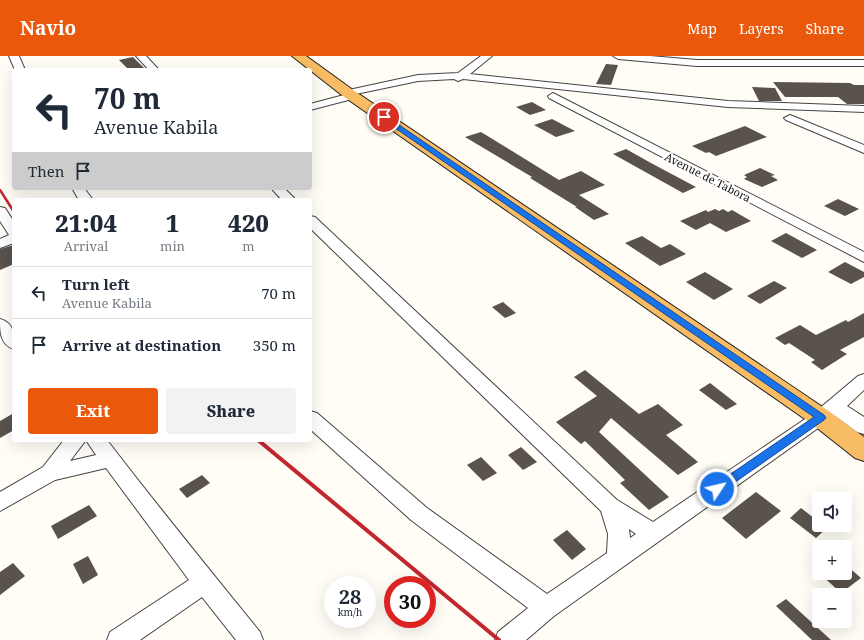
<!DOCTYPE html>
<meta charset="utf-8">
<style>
:root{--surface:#fff;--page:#f2f2f3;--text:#1f2937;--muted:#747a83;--line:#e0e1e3;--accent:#ea580c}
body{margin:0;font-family:"Noto Serif",serif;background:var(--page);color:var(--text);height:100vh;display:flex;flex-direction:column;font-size:15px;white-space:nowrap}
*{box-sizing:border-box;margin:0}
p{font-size:13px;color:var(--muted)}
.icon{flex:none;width:22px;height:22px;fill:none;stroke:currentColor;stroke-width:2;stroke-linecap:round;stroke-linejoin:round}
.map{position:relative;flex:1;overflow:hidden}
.panel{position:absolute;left:12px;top:142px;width:300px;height:244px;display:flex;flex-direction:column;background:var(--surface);border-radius:4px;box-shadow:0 4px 16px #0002}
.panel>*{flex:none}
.banner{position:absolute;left:12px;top:12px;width:300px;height:122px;border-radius:4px;box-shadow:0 4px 16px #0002;background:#fff;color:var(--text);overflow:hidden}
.fabs{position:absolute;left:812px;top:436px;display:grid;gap:8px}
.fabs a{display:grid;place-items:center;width:40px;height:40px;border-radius:4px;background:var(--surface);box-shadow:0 4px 16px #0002;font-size:20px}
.speed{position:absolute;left:324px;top:520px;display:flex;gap:8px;font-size:20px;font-weight:700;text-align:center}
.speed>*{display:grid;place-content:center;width:52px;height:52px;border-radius:50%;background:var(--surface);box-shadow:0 4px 16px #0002;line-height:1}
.speed small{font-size:10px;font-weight:400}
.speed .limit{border:6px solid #d22;background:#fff;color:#111}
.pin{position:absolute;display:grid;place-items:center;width:34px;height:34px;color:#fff;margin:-17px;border:2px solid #fff;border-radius:50%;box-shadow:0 1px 4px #0007}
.me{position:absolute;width:44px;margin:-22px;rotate:55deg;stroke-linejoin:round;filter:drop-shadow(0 0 3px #0008)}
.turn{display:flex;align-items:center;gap:14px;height:84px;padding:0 16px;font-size:18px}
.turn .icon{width:52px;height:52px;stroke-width:2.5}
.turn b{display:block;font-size:28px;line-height:34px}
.then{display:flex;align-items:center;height:38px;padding:0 16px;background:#0003;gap:8px;font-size:15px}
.eta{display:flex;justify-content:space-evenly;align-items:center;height:68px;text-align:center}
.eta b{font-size:24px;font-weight:800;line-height:28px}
.cta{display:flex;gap:8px;margin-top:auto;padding:8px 16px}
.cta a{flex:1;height:46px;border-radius:4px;background:var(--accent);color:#fff;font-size:16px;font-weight:800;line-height:46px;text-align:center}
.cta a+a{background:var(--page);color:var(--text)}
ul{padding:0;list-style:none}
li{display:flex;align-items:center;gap:12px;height:52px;padding:0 16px;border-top:1px solid var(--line)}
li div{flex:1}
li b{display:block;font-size:15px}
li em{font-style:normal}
header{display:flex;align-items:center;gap:24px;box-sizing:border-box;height:56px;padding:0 20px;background:var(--accent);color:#fff}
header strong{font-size:19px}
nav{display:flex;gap:22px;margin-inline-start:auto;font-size:14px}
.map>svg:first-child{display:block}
</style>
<header>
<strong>Navio</strong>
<nav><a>Map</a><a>Layers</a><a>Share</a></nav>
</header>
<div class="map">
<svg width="864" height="584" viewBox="0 0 864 584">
<rect width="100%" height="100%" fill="#fffdf5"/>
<!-- building -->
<g fill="#5a524d">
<polygon points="133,1 146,14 129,14 119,4"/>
<polygon points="606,8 618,9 611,29 596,28"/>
<polygon points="773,26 850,27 854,29 864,29 864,48 847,48 838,41 785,41"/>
<polygon points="752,31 775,32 782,45 759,45"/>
<polygon points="532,46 546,54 530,59 516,51"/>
<polygon points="552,63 575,75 556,81 534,69"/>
<polygon points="745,70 767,81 716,100 709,96 706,97 692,90"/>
<polygon points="481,76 559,124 581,115 605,129 579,139 609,158 594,164 575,151 577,151 530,122 532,121 465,81"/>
<polygon points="626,93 651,107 696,131 683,137 613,98"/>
<polygon points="760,112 775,119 771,120 778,124 762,131 744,123 747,121 744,119"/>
<polygon points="838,143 859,153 845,160 824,150"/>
<polygon points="715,153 719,155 723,153 728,156 732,154 751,165 726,176 710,167 696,174 680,165 706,154 708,156"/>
<polygon points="786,177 817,194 802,202 771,185"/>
<polygon points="642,180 661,192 670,188 686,198 660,210 625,187"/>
<polygon points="14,189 14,208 0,214 0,193"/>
<polygon points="845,206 864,216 864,221 851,228 828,216"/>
<polygon points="705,216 733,233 714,244 686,226"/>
<polygon points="774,225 787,232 760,248 747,240"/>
<polygon points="503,246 516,257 505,262 492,251"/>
<polygon points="864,257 864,281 840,294 847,298 822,314 811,306 815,304 789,287 785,289 775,282 800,269 816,279 846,264 848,266"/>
<polygon points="585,314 639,358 658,348 683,369 666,379 698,406 678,419 611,362 599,376 669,441 649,454 620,427 625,424 585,385 581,388 556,366 597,340 574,321"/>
<polygon points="710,327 737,348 726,354 699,334"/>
<polygon points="14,357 14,374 0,382 0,365"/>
<polygon points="521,391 537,406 523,414 508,399"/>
<polygon points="481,401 497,417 483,425 467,409"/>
<polygon points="202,419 210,427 187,442 179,433"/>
<polygon points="756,436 781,455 746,483 722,462"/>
<polygon points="89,449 97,460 58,483 51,470"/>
<polygon points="801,452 819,466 819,469 827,472 816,482 790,462"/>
<polygon points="567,474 586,493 572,504 553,484"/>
<polygon points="88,500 98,519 83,528 73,508"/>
<polygon points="13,507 25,520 0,539 0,516"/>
<polygon points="845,508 861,522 841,537 819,517 845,517"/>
<polygon points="786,543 831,584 812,584 776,550"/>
</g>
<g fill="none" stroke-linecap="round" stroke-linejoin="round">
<!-- minor casing -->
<g stroke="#444" stroke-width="2">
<g id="minor">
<polygon points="9,0 19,0 25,14 15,14"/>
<polygon points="136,0 146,0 159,14 149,14"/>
<polygon points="481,0 492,0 470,18 728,45 864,50 864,56 728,51 463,23 458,25 454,23 418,25 356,38 356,42 310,54 310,48 344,39 344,35 418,19 458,17"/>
<polygon points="613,0 650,0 697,4 864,4 864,10 697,10 618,3"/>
<polygon points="553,37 864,196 864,206 549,42 548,40"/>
<polygon points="790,59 864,89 864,97 786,64 784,62"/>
<polygon points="72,132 84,132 93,144 79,144"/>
<polygon points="271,132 284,132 296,144 282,144"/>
<polygon points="0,151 5,152 14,166 14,187 0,192 0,183 9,179 0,165"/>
<path d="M 310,160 L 315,161 L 617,444 L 653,466 L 814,357 L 858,320 L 864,318 L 864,334 L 847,350 L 864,361 L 864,378 L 857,376 L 835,360 L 554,560 L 526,584 L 495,584 L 498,576 L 528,552 L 411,464 L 310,373 L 310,355 L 317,357 L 427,452 L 547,538 L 607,497 L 608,478 L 601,455 L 310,172 ZM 629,473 L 636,478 L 630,482 Z"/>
<path d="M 0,263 C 15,267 14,280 14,293 C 0,289 0,275 0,263 Z"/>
<path d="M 64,384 L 107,384 C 156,448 208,512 260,576 L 263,584 L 236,584 L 202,541 L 140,584 L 107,584 L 110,576 L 189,524 L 106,412 L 55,424 L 0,455 L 0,436 L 43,411 ZM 86,384 L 96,399 L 70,405 Z"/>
</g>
</g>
<!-- trunk casing -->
<g stroke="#222" stroke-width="2">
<polygon id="trunk" points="292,0 306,0 353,34 830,356 864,381 864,405 855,402 812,368 343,40"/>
</g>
<!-- minor -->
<use href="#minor" fill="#fff" fill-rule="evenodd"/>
<!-- trunk -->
<use href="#trunk" fill="#f7bc64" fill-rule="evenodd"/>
<!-- rail-far1 -->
<polyline stroke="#c4262e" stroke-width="2.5" points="0,134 14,156"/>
<!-- rail -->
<polyline stroke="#c4262e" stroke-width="4" points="258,384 499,584"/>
</g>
<!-- route -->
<polygon fill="#1a73e8" stroke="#114b97" points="382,60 386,60 824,359 826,362 824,364 721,436 713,436 711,433 713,430 814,361 382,63"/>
<g text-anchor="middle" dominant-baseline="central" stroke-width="4" stroke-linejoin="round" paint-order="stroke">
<!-- far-street labels -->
<g font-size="11" fill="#111" stroke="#fff">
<text transform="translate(708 121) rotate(27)">Avenue de Tabora</text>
</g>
</g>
</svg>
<div class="fabs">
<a><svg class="icon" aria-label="sound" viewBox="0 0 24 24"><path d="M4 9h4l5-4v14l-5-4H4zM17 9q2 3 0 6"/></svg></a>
<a>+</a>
<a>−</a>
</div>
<div class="speed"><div>28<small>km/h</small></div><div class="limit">30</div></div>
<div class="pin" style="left:384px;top:61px;background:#d93025"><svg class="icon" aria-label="arrive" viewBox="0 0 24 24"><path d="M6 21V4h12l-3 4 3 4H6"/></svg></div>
<svg class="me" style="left:717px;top:433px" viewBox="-20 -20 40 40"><circle r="17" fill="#1a73e8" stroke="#fff" stroke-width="3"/><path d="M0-11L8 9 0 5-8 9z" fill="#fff"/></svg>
<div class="banner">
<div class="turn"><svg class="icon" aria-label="left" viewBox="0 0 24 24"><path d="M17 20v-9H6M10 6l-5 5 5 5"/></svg><div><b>70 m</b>Avenue Kabila</div></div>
<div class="then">Then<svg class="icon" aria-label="arrive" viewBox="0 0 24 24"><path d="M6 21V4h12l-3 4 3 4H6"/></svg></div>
</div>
<section class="panel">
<div class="eta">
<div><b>21:04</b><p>Arrival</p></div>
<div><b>1</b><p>min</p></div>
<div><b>420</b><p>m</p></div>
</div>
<ul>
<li><svg class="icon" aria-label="left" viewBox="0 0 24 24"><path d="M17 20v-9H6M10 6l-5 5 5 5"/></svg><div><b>Turn left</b><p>Avenue Kabila</p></div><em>70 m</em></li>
<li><svg class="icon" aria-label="arrive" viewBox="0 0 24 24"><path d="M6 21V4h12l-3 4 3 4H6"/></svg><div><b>Arrive at destination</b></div><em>350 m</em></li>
</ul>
<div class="cta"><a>Exit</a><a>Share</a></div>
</section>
</div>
